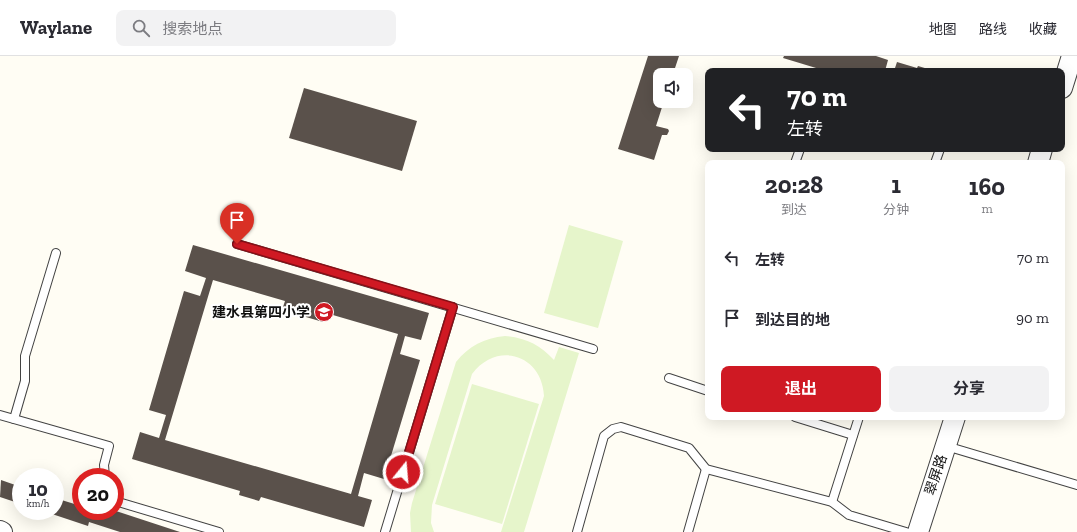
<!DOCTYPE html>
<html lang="zh">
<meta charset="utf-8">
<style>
:root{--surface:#fff;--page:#f2f2f3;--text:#2b2b33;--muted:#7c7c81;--line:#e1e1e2;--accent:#cf1923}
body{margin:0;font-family:"Zilla Slab","Noto Sans SC",serif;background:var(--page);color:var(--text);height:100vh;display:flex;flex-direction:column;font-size:15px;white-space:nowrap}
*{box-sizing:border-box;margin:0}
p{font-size:13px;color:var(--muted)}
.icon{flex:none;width:22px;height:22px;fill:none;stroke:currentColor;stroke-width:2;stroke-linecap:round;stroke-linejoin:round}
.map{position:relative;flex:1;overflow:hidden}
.side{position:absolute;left:705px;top:104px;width:360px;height:260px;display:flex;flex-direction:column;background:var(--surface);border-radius:8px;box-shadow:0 4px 16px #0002}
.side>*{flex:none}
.guide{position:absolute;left:705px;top:12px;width:360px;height:84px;border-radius:8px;box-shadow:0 4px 16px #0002;background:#202124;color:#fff;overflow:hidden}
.tools{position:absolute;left:653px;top:12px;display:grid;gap:8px}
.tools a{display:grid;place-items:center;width:40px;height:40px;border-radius:8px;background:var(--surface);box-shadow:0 4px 16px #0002;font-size:20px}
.speed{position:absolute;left:12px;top:412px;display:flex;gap:8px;font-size:20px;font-weight:700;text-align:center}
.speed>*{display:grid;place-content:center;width:52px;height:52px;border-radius:50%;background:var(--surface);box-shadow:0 4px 16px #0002;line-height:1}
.speed small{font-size:10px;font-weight:400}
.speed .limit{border:6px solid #d22;background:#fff;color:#111}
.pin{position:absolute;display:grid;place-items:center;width:34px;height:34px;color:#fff;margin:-41px -17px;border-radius:50% 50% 50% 0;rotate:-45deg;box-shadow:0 0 4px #0007}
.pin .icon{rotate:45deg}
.me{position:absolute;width:44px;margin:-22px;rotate:17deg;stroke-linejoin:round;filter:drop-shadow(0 0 3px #0008)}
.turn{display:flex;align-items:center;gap:14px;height:84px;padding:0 16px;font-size:18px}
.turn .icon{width:52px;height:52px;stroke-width:2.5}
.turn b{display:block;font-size:28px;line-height:34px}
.eta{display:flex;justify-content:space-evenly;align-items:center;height:68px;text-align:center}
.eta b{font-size:24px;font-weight:700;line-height:28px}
.action{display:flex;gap:8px;margin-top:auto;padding:8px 16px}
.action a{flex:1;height:46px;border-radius:8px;background:var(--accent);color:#fff;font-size:16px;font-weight:700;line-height:46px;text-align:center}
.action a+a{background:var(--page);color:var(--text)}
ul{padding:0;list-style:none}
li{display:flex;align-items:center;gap:12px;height:60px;padding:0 16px}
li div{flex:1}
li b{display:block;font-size:15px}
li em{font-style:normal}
header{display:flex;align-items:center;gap:24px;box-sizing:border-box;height:56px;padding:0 20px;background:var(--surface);border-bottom:1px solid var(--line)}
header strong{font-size:19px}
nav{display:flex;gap:22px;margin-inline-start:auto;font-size:14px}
.search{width:280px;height:36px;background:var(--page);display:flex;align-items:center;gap:10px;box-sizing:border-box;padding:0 14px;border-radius:8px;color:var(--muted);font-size:15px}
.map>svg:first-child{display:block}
</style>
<header>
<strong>Waylane</strong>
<div class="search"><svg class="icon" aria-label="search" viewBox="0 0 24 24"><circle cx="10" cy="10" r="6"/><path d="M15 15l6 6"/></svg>搜索地点</div>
<nav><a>地图</a><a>路线</a><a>收藏</a></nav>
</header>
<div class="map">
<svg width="1077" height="476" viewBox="0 0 1077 476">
<rect width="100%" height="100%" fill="#fffdf4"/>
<!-- pitch -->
<g fill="#e6f5cb">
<polygon points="569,169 623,185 598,272 544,257"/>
<path d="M 505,280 C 526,282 540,289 554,304 L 559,291 L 579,297 L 524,476 L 501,476 L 544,340 C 542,298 497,285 472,318 L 432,449 L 431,467 L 434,476 L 411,476 L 410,457 L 412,447 L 456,306 C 469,290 484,282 505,280 Z"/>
<polygon points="472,328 539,348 502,468 435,448"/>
</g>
<!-- building -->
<g fill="#5a514b" fill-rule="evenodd">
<polygon points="648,0 679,0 674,15 686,19 660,19 660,45 664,45 656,70 668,73 669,75 667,79 662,79 654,104 618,93"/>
<polygon points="784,0 876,0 888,4 885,15 826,15 783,2"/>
<polygon points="897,6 917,12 918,10 935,15 894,15"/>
<polygon points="304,32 417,65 402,115 289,82"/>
<path d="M 193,189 L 429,257 L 421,284 L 405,280 L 400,298 L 420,304 L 384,423 L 364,417 L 358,440 L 372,444 L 364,471 L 261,441 L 259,445 L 239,439 L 240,435 L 132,403 L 140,376 L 159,382 L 166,359 L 149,354 L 184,235 L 200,240 L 206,222 L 185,215 ZM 213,224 L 285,245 L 282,254 L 323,266 L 326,257 L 398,278 L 351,438 L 165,384 Z"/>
<polygon points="1,424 21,431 21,448 0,441"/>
<polygon points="55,442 81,450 81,455 116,455 180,476 120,476 89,466 88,470 43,455 55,455"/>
</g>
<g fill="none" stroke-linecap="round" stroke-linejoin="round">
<!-- service casing -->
<g stroke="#434343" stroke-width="10">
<g id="service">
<polyline points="795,107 800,93"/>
<polyline points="935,107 940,93"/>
<polyline points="237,188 593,293"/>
<polyline points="669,322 708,335"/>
<polyline points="0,359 109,390 104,409 105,421"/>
<polyline points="795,361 853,379"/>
<polyline points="14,363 25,325 25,300 56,197"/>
<polyline points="946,390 1077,429"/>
<polyline points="115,445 219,476"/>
<polyline points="832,446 859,361"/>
<polyline points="385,476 453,251"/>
<polyline points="577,476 604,380 613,373 621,371 689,392 706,413 832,446 849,459 906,476"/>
<polyline points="688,476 706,413"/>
</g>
</g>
<!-- tertiary casing -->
<g stroke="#434343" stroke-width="22">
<g id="tertiary">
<polyline points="1062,32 1072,0"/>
<polyline points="1038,107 1042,93"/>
<polyline points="0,475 2,476"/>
<polyline points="918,476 955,361"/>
</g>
</g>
<!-- service -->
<use href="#service" stroke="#fff" stroke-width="8"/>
<!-- tertiary -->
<use href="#tertiary" stroke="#fff" stroke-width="20"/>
</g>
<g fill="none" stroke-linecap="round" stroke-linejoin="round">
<!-- route casing -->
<g stroke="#871017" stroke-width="10">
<polyline id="route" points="237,188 453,251 403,416"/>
</g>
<!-- route -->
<use href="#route" stroke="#cf1923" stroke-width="7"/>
</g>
<!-- icons -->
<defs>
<g id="school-disc" transform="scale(1)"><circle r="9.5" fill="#cf1923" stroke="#fff"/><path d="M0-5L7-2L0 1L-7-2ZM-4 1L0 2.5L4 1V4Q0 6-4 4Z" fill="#fff"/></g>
</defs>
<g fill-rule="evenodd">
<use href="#school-disc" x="324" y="256"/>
</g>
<g text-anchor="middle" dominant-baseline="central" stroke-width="4" stroke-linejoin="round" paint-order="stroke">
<!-- poi labels -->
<g font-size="14" font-weight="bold" fill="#101010" stroke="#fff" text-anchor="end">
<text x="310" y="256">建水县第四小学</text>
</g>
<!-- street labels -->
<g font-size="14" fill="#101010" stroke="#fff">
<text transform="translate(936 419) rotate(-72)">翠屏路</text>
</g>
</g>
</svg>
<div class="tools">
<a><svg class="icon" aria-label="sound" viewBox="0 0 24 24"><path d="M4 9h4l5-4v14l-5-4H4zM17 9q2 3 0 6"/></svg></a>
</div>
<div class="speed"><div>10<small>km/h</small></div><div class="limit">20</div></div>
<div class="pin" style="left:237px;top:188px;background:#d93025"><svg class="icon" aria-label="arrive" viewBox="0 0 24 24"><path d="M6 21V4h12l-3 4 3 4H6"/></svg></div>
<svg class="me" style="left:403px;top:416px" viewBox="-20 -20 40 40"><circle r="17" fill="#cf1923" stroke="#fff" stroke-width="3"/><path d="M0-11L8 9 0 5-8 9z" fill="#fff"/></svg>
<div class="guide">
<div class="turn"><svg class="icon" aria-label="left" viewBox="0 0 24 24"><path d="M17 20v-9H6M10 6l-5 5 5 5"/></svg><div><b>70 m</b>左转</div></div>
</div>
<section class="side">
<div class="eta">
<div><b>20:28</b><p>到达</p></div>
<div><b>1</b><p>分钟</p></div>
<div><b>160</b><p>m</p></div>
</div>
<ul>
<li><svg class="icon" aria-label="left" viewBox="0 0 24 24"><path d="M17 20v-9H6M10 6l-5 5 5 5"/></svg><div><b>左转</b></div><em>70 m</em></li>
<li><svg class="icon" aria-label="arrive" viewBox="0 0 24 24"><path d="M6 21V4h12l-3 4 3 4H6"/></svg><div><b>到达目的地</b></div><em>90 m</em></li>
</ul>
<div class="action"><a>退出</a><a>分享</a></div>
</section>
</div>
